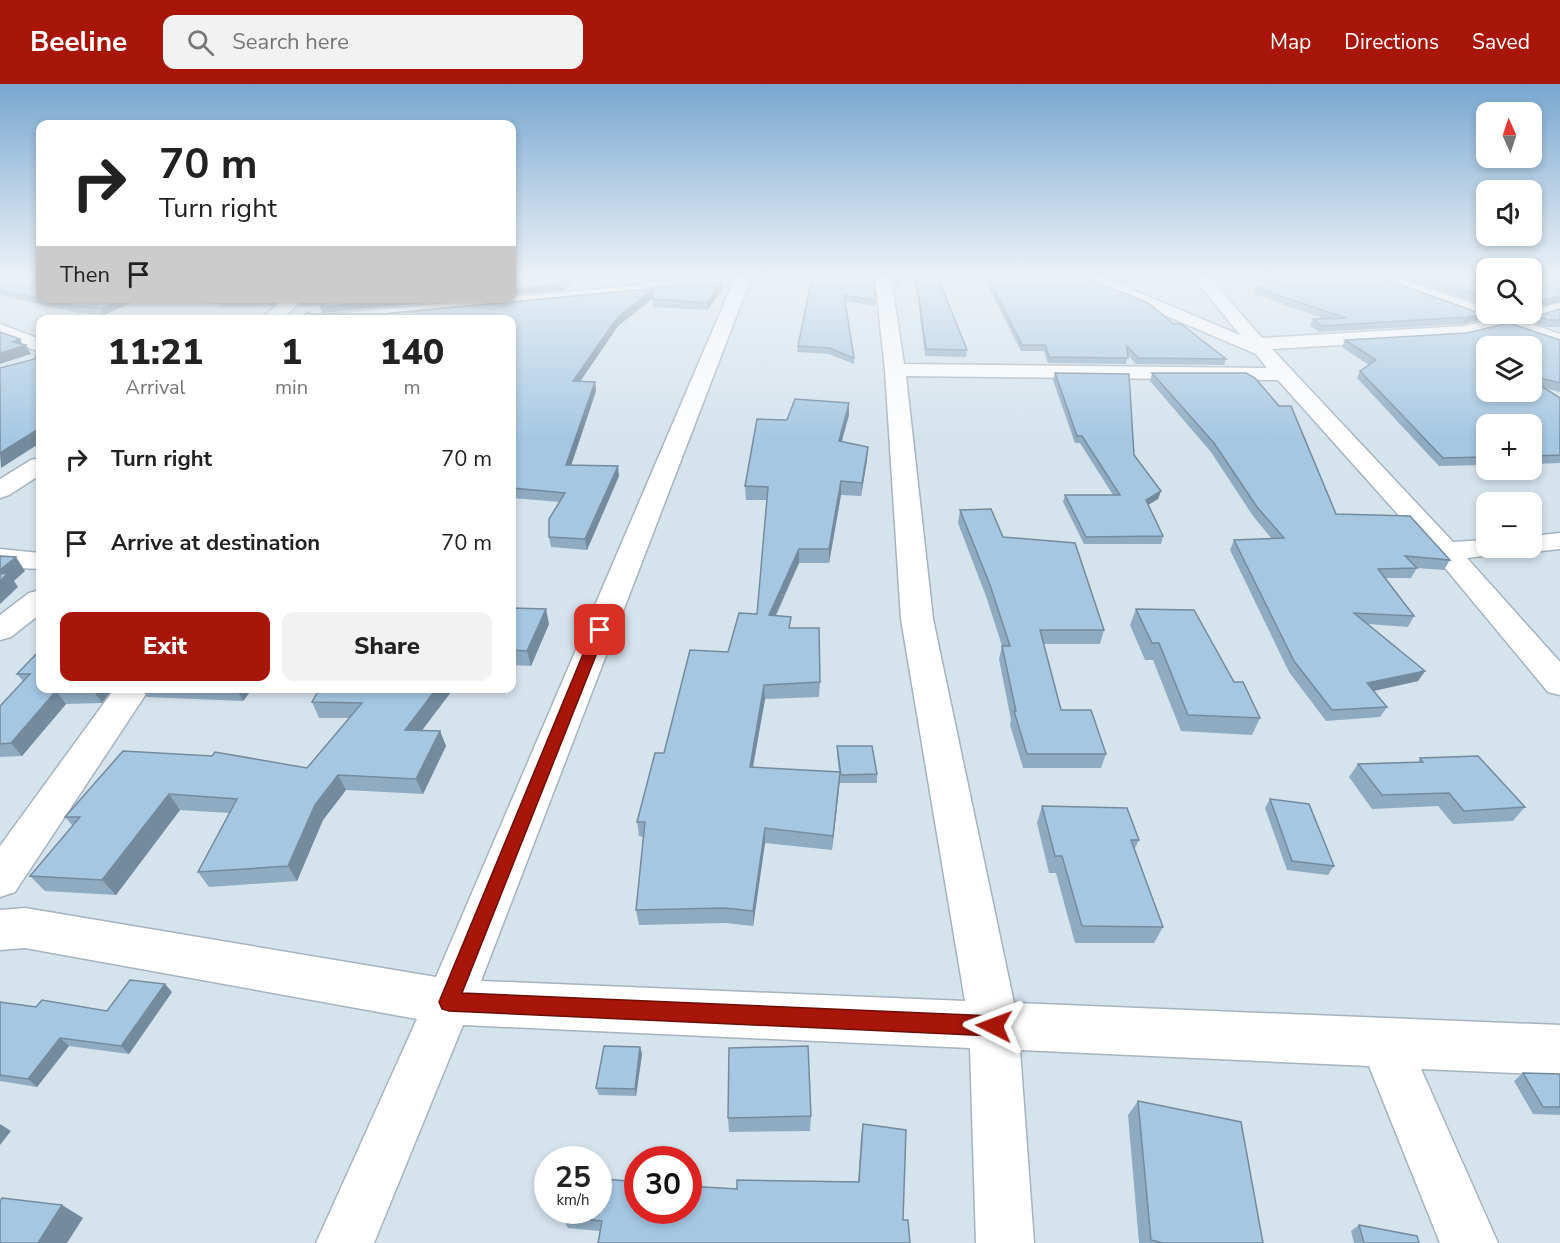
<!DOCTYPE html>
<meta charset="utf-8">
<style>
:root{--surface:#fff;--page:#f2f2f2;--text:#222;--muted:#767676;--accent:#a81509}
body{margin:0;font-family:"Nunito Sans",sans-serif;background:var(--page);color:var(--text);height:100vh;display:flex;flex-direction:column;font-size:22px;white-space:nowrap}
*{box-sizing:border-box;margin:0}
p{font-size:20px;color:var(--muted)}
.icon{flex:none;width:33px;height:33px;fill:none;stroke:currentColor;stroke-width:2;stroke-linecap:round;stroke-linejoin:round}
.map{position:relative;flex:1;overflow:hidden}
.drawer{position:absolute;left:36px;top:231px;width:480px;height:378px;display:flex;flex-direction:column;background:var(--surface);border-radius:12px;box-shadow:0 3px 9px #0003}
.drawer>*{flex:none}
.guide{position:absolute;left:36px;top:36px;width:480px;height:183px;border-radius:12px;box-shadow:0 3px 9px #0003;background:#fff;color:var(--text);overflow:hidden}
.needle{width:39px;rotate:357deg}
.buttons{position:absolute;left:1476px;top:18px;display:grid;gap:12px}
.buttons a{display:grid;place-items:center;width:66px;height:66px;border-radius:12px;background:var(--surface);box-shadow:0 3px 9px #0003;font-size:30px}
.speed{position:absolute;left:534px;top:1062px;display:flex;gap:12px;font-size:30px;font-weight:700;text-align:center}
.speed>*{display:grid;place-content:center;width:78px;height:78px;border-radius:50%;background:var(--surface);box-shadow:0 3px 9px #0003;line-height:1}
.speed small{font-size:15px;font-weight:400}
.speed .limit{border:9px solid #d22;background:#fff;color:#111}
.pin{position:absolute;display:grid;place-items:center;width:51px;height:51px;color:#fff;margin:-26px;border-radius:12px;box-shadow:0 3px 9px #0006}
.me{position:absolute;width:66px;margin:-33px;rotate:273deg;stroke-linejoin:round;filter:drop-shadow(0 0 4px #0008)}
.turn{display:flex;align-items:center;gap:21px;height:126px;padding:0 24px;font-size:27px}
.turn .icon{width:78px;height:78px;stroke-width:2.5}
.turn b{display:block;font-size:42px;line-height:51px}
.then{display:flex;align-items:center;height:57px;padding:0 24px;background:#0003;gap:12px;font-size:22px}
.eta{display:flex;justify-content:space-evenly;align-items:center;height:102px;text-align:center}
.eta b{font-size:36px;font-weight:800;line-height:42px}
.action{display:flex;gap:12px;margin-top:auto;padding:12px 24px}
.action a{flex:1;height:69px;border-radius:12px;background:var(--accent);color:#fff;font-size:24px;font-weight:800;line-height:69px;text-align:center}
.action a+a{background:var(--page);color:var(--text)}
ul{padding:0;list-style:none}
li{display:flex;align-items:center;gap:18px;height:84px;padding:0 24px}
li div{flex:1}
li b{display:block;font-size:22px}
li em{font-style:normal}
header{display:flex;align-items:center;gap:36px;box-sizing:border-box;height:84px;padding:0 30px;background:var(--accent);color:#fff}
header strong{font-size:28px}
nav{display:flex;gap:33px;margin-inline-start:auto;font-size:21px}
.search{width:420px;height:54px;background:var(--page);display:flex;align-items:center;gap:15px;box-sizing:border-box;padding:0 21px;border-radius:12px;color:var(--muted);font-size:22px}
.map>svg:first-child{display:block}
</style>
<header>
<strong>Beeline</strong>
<div class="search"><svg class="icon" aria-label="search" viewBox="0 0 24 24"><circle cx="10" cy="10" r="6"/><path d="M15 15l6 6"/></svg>Search here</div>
<nav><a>Map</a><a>Directions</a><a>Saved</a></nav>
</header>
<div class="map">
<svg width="1560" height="1159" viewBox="0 0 1560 1159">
<rect width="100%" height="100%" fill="#d5e3ed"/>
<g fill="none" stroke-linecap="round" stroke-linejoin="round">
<!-- minor casing -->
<g stroke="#a6b3bd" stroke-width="3">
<g id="minor">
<polygon points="735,194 751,194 481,897 965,917 901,535 885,286 875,194 891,194 904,280 1267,284 1256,270 1085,197 1083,194 1104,194 1240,251 1194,194 1210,194 1262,254 1463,242 1487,237 1377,197 1375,194 1397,194 1486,224 1486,230 1508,232 1532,230 1532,226 1560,219 1560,229 1526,238 1560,250 1560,262 1505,243 1463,254 1272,265 1453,458 1486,456 1486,464 1502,464 1498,470 1467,474 1560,578 1560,611 1548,608 1436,473 1278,296 906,292 933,535 1014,919 1560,941 1560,991 1421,985 1498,1159 1440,1159 1369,982 1020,966 1034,1159 976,1159 970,964 463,941 374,1159 316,1159 417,935 25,864 0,866 0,826 25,824 436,893"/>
<polygon points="641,201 649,206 647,210 385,236 314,236 323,231"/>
<polygon points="285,214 304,214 281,236 260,236"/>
<polygon points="0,240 40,255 40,268 0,253"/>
<polygon points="40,374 40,391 9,411 0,414 0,395 31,376"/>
<polygon points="1560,449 1560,465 1532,468 1521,464 1532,464 1532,452"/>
<polygon points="0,465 40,469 40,485 0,483"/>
<polygon points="40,506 40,530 11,553 0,556 0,531 29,509"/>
<polygon points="115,604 150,604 15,808 0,813 0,762"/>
</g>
</g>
<!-- minor -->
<use href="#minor" fill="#fff" fill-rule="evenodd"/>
</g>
<!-- wall -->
<g fill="#8eabc2" fill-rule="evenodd">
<polygon points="0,194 40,214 282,214 272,222 220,223 219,220 135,217 104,231 78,229 0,211"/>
<polygon points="812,194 874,194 876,220 873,222 845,217 854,274 854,280 829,270 797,268 798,262"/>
<polygon points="915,194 938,194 967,266 966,273 925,272"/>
<polygon points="984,194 1087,194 1174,240 1226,275 1224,281 1136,280 1128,271 1126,280 1048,279 1044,267 1021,267"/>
<polygon points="1108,194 1126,194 1129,196 1127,201"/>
<polygon points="1248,194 1381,194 1482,230 1479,236 1463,240 1320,248 1310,242 1313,235 1325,235 1254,210 1256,204 1266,202"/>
<polygon points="1403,194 1486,194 1486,222"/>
<polygon points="1544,194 1560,194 1560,205"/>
<polygon points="722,198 723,205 707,226 653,223 652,215 618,242 580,298 595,298 596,307 571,381 619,392 587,466 551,463 549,453 560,418 512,414 512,236 311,230 382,230"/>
<polygon points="475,214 322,229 320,223 322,222 299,222 297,216"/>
<polygon points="1560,225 1560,243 1546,243 1534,238 1537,232"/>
<path d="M 1345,256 L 1560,256 L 1560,308 L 1544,304 L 1560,314 L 1560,379 L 1532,380 L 1532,340 L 1486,340 L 1486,381 L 1439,382 L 1357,294 L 1360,287 L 1369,281 L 1342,263 ZM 1532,262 L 1532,308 L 1486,308 Z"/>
<polygon points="1055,289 1134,371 1161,407 1158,415 1148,421 1163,452 1161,460 1084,460 1063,418 1065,411 1113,411 1080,359 1075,359 1053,296"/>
<polygon points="1152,289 1336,430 1450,476 1444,486 1417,484 1411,494 1386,494 1414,532 1408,543 1368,540 1425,587 1418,597 1373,607 1387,623 1380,633 1326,637 1289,588 1230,466 1234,456 1272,455 1253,432 1211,368 1150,297"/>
<polygon points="849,331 842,357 867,376 861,412 841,411 829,479 799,479 776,532 791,544 820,598 819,613 765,615 753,684 839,688 837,671 837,662 877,690 877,699 840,699 840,697 832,766 765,759 753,842 725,839 639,841 636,826 643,753 639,752 637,738 664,669 728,568 757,530 767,416 746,416 745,402 787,336"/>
<polygon points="960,426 1003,453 1104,546 1100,560 1044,560 1061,626 1106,670 1101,684 1023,684 1010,641 1011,636 999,575 1002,562 987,515 958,439"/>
<polygon points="512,524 549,540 531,582 512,581"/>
<polygon points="1136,525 1234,598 1260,634 1252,651 1181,647 1153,576 1145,576 1130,541"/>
<polygon points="40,566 113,604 102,619 66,620 22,672 0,673 0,622 23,597 17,590"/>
<polygon points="141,604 253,604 243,617 147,613"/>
<polygon points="320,604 454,604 422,646 440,647 446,662 423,710 346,706 323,736 297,797 209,803 198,788 229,729 180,726 116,811 45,807 30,792 73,742 65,733 123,667 307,684 349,634 319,634 312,618"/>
<polygon points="1420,674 1525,723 1513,737 1453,740 1438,722 1372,725 1349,693 1358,680 1418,678"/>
<polygon points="1270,715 1334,782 1328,791 1287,786 1265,724"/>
<polygon points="1042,722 1139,756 1134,766 1163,843 1154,859 1075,859 1056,789 1049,789 1037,739"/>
<polygon points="172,908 129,970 69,962 37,1003 0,997 0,918 36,923 107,927"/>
<polygon points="640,963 642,970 636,1012 599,1011 596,1004"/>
<polygon points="1523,989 1560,990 1560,1031 1533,1030 1514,997"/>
<polygon points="1138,1017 1263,1159 1139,1159 1128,1031"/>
<polygon points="811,1032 810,1047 729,1048 728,1034"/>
<polygon points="863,1040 903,1136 600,1147 568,1144 562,1133 611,1096 737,1105 858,1098 861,1052"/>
<polygon points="1359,1141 1419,1159 1354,1159 1351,1147"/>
</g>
<!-- shaded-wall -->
<g fill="#748b9e">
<polygon points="568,194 572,194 566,206 512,211 512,205"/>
<polygon points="647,194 709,194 648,198"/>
<polygon points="900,194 906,194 895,203 895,198"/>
<polygon points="722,198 723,205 707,226 707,219"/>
<polygon points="651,207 652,215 618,242 574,306 573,297 617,234"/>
<polygon points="1560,212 1560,218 1532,224 1532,225 1532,222 1535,217"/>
<polygon points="125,214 133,214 135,217 104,231 101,225"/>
<polygon points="272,214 282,214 272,222 270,216"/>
<polygon points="410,214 475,214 322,229 320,223"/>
<polygon points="1482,230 1479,236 1463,240 1466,233"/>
<polygon points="20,255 23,262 26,261 31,270 0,280 0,269 12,258"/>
<polygon points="595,298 596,307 568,391 566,381"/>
<polygon points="849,319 849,331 838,369 839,357"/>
<polygon points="40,344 40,359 1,384 0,369"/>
<polygon points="868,363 867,376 861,412 862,399"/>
<polygon points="618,382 619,392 587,466 585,455"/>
<polygon points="841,397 841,411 829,479 829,465"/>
<polygon points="1161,407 1158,415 1143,424 1146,416"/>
<polygon points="799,465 799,479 769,545 769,531"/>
<polygon points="16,473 25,487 14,497 18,503 0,520 0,486"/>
<polygon points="546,525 549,540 531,582 527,567"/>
<polygon points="1425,587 1418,597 1360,610 1367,599"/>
<polygon points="764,601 765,615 750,698 750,683"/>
<polygon points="94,604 113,604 102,619 93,606"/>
<polygon points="236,604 253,604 243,617"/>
<polygon points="437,604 454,604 411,661 405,646"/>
<polygon points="56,607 66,620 22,672 11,659"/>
<polygon points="440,647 446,662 423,710 416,695"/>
<polygon points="840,688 839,703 832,766 833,752"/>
<polygon points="338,691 346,706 323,736 297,797 288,782 315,721"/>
<polygon points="169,710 180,726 116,811 102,796"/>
<polygon points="765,744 765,759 753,842 753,827"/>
<polygon points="165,900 172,908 129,970 121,962"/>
<polygon points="60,954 69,962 37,1003 28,995"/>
<polygon points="640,963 642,970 636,1012 635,1005"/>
<polygon points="0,1040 11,1047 0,1061"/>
<polygon points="607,1085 611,1096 605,1095"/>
<polygon points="62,1121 83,1134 67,1159 38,1159"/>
</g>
<!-- building -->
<g fill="#a5c7e2" stroke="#748b9e" stroke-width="1.5">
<polygon points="0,194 40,194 40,214 125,214 101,225 75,222 0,206"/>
<polygon points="512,194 568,194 565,200 512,205"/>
<polygon points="812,194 874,194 876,214 874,216 844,211 854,274 829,264 798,262"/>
<polygon points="916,194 938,194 967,266 926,265"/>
<polygon points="988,194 1087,194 1148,219 1174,240 1181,240 1226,275 1138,274 1127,262 1128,274 1049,273 1045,261 1022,261"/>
<polygon points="1264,194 1381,194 1482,230 1466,233 1322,242 1313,235 1346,234 1256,204 1277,199"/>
<polygon points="1424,194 1486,194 1486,214"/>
<polygon points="1532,197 1560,206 1560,212 1535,217 1533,221 1532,222"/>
<polygon points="722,198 707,219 653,215 651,207 617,234 573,297 595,298 566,381 618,382 585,455 549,453 549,435 565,409 512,404 512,236 296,236 309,228 311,230 382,230"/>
<polygon points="220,214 272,214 270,216 218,217"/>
<polygon points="298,214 410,214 320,223 332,216 297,216"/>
<polygon points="1560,225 1560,236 1549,236 1537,232"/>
<polygon points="1509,239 1560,256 1560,299 1532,292 1532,262 1486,262 1486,308 1532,308 1532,296 1560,314 1560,371 1532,372 1532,340 1486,340 1486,373 1443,374 1360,287 1376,276 1345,256 1467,249"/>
<polygon points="0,248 20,255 12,258 26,261 0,269"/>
<polygon points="37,268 40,270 40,344 0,369 0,284 35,275"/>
<polygon points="1055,289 1129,290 1134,371 1161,407 1146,416 1163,452 1086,453 1065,411 1120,411 1082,352 1077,352"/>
<polygon points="1152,289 1246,289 1255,294 1279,322 1291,322 1336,430 1410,432 1450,476 1405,472 1417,484 1378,485 1414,532 1354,529 1425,587 1367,599 1387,623 1332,626 1294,577 1234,456 1284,454 1257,423 1214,359"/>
<polygon points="795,315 849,319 839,357 868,363 862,399 841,397 829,465 799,465 769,531 791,533 789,544 819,544 820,598 764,601 750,683 840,688 833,752 765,744 753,827 724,824 636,826 645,738 637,738 655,669 664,669 690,566 728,568 739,529 757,530 768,403 745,402 757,335 787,336"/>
<polygon points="991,425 1003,453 1075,459 1104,546 1040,546 1061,626 1091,626 1106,670 1027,670 1014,627 1016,627 1002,562 1010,562 990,501 960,426"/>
<polygon points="0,472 16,473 0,486"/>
<polygon points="8,489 0,497 0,490"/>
<polygon points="512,524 546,525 527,567 512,566"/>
<polygon points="1136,525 1194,526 1234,598 1243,598 1260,634 1188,631 1159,559 1152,559"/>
<polygon points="40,566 40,604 94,604 93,606 56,607 11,659 0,660 0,622 30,590 17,590"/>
<polygon points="320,604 437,604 405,646 440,647 416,695 338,691 315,721 288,782 198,788 237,715 169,710 102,796 30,792 80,733 65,733 123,667 212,672 215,668 307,684 362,619 312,618"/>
<polygon points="837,662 872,662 877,690 841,691"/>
<polygon points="1478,672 1525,723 1464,727 1449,709 1382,711 1358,680 1423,678 1420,674"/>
<polygon points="1270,715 1309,720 1334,782 1292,777"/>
<polygon points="1042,722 1127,724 1139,756 1131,756 1163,843 1082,842 1062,772 1055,772"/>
<polygon points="130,896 165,900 121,962 60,954 28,995 0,991 0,918 36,923 42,916 107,927"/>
<polygon points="604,962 640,963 635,1005 596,1004"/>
<polygon points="808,962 811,1032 728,1034 729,964"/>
<polygon points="1523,989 1560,990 1560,1023 1543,1023"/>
<polygon points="1138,1017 1241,1038 1263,1159 1163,1159 1151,1156"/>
<polygon points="863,1040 906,1046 903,1136 908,1136 910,1159 598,1159 602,1137 562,1133 564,1126 598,1126 598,1084 607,1085 605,1095 638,1098 638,1126 688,1126 688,1102 737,1105 737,1096 859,1098"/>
<polygon points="2,1114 62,1121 38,1159 0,1159 0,1117"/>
<polygon points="1359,1141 1417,1152 1419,1159 1364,1159"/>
</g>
<!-- sky -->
<linearGradient id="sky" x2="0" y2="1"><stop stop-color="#79a7d0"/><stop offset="0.54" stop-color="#ecf2f7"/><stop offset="1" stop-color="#ecf2f7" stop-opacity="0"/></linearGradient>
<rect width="1560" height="356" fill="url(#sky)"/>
<!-- route -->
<polygon fill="#a81509" stroke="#6d0e06" stroke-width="1.5" points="600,542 606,546 462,909 994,932 1001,935 1004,942 1001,949 994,952 449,927 442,925 439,918 593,546"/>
</svg>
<div class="buttons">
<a><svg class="needle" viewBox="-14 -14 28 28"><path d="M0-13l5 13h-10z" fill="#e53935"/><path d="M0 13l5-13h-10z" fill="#767676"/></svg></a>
<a><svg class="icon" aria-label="sound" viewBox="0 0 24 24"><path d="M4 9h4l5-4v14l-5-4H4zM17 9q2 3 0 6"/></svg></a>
<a><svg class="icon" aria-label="search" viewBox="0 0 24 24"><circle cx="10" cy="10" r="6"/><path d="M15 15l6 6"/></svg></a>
<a><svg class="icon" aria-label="layers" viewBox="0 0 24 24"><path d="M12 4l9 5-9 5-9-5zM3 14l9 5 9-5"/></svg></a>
<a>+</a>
<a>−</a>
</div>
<div class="speed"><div>25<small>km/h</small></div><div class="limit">30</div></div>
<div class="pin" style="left:600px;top:546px;background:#d93025"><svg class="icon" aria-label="arrive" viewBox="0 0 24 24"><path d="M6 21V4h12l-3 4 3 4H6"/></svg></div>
<svg class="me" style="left:994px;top:942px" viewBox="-20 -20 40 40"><path d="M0-17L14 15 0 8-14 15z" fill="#a81509" stroke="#fff" stroke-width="4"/></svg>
<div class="guide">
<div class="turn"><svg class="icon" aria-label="right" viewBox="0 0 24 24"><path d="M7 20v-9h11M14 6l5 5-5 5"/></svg><div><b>70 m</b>Turn right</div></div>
<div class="then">Then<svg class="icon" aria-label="arrive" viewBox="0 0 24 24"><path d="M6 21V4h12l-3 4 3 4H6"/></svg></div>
</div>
<section class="drawer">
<div class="eta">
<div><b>11:21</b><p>Arrival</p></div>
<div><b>1</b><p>min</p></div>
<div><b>140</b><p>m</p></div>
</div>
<ul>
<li><svg class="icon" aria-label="right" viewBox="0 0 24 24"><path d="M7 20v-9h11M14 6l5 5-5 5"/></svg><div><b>Turn right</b></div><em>70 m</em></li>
<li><svg class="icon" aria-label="arrive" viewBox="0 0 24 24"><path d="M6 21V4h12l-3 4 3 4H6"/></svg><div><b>Arrive at destination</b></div><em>70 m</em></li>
</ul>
<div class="action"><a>Exit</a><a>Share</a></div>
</section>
</div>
